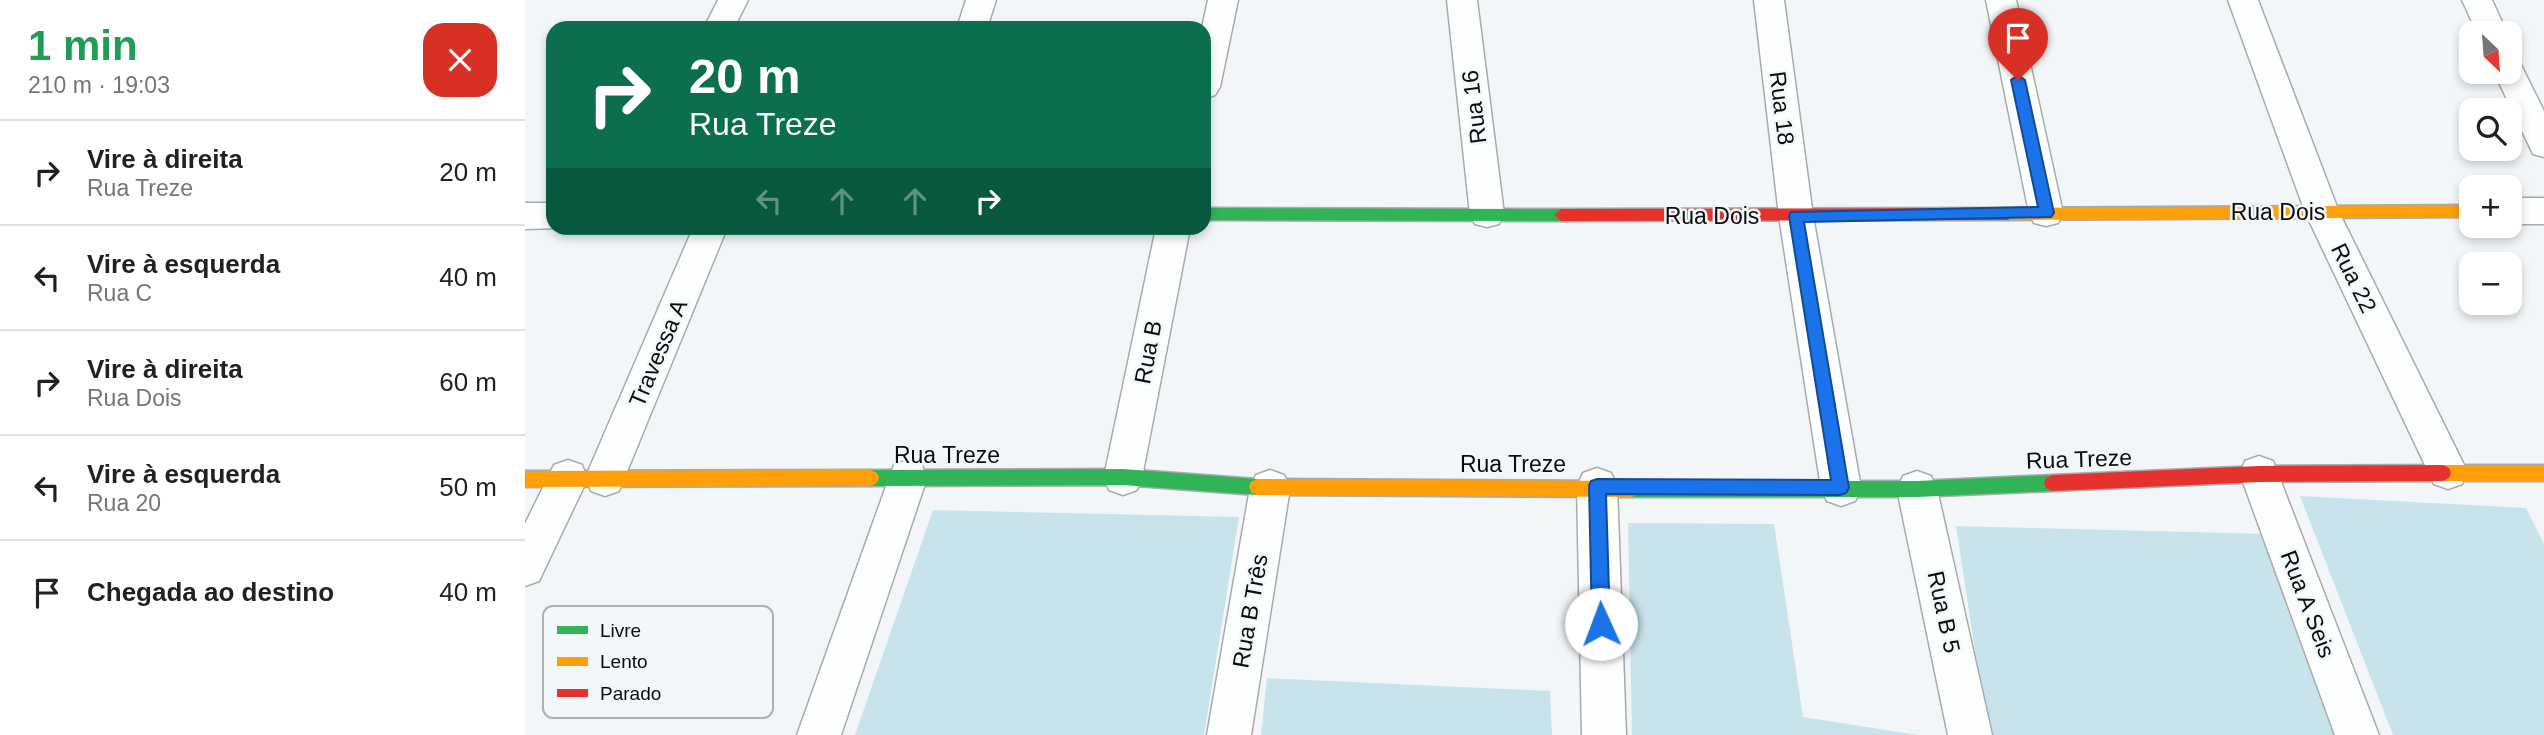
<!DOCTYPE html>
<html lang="pt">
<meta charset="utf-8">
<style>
:root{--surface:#fff;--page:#f2f2f2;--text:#202124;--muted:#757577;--line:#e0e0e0}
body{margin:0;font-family:Helvetica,sans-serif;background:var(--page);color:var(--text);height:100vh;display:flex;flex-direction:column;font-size:26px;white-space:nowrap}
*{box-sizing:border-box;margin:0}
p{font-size:23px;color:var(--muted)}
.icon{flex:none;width:38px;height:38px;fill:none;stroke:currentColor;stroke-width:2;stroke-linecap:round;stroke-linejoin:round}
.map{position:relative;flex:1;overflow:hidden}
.sheet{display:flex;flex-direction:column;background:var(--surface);width:525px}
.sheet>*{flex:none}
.top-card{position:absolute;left:21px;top:21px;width:665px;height:214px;border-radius:21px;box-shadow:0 4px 10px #0003;background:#0b6e4f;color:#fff;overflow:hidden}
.needle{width:46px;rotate:155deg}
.buttons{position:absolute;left:1934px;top:21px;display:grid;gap:14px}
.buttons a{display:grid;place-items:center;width:63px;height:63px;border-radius:14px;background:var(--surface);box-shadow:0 4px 10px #0003;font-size:35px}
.pin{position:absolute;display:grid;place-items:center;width:60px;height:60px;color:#fff;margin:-72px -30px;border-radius:50% 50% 50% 0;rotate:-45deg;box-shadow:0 0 7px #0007}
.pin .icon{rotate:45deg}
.me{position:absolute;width:77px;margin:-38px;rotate:358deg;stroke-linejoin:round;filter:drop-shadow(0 0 5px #0008)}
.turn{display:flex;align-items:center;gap:24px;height:147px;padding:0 28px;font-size:32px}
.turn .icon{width:91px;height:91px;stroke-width:2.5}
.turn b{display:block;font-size:49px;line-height:60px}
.lanes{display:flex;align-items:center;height:66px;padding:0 28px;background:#0003;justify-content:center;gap:35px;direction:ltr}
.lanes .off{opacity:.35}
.round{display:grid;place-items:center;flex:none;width:74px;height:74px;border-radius:21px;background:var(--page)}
.head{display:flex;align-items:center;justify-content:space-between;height:119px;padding:0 28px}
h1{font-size:42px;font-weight:700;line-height:52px;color:#1e9e55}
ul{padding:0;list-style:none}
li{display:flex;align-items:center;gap:21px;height:105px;padding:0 28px;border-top:2px solid var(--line)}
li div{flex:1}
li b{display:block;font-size:26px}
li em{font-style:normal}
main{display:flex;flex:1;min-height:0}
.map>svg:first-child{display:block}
</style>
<main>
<section class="sheet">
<div class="head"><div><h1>1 min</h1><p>210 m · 19:03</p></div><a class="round" style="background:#d93025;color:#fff"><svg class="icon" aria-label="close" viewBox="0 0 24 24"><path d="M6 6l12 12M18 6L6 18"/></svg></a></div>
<ul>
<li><svg class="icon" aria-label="right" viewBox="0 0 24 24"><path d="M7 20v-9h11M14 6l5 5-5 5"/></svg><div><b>Vire à direita</b><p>Rua Treze</p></div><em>20 m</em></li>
<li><svg class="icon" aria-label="left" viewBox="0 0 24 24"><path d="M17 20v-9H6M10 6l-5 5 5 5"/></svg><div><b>Vire à esquerda</b><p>Rua C</p></div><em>40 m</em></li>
<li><svg class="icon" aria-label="right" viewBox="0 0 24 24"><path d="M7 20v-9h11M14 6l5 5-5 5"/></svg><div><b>Vire à direita</b><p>Rua Dois</p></div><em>60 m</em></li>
<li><svg class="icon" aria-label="left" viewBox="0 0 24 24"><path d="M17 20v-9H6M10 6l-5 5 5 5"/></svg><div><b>Vire à esquerda</b><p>Rua 20</p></div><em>50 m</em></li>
<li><svg class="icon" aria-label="arrive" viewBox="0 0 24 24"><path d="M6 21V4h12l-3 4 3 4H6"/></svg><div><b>Chegada ao destino</b></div><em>40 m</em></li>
</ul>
</section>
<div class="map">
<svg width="2019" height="735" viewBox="0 0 2019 735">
<rect width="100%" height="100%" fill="#f3f6f8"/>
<!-- green -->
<g fill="#c8e3eb">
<polygon points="1775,496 2001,508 2019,544 2019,735 1868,735"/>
<polygon points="408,510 714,517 679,735 330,735"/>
<polygon points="1103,523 1249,524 1278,717 1393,735 1107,735"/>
<polygon points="1431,526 1744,534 1812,735 1463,735"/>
<polygon points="742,678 1025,691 1027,735 736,735"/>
</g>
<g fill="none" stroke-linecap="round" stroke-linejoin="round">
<!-- street casing -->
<g stroke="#a8aaab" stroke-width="3">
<g id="street">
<polygon points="193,0 223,0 209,28 179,28"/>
<polygon points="441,0 471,0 462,28 432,28"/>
<polygon points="683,0 713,0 695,87 690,95 679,99 679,28 677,28"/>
<polygon points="922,0 952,0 979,214 974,224 962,227 950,224 945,214"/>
<polygon points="1229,0 1259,0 1288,216 1336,488 1330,501 1316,506 1302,501 1296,488 1254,216"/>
<polygon points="1461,0 1491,0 1538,213 1533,223 1521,226 1509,223 1504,213"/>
<polygon points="1703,0 1733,0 1814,212 1942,471 1937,484 1923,489 1909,484 1780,212"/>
<polygon points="1937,0 1967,0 1982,33 1952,33"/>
<polygon points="1984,60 1995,63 2019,111 2019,157 2008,154 1969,72 1984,72"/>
<rect x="1984" y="198" width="35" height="26"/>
<polygon points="0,203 28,203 28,228 34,228 0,229"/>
<polygon points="168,228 202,228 94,491 80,496 66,491 62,480 14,581 0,586 0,524 29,465 43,460 57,465 61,476"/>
<polygon points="631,228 665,228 617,477 612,490 598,495 584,490 579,477"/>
<polygon points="1734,456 1748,461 1753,474 1854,735 1810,735 1715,474 1720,461"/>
<polygon points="383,460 397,465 402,478 316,735 272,735 364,478 369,465"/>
<polygon points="1072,468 1086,473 1092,486 1101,735 1057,735 1052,486 1058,473"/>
<polygon points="745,470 759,475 765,488 726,735 682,735 725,488 731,475"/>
<polygon points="1392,471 1406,476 1412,489 1467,735 1423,735 1372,489 1378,476"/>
</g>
</g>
<!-- fast casing -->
<g stroke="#a8aaab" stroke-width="3">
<g id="fast">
<polygon points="679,208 1036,209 1043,215 1036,221 679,220"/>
<polygon points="598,469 732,479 738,482 740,487 738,492 732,495 598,485 346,486 340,483 338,478 340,473 346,470"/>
<polygon points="1527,475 1533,478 1535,483 1533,488 1527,491 1392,497 1107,497 1101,494 1099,489 1101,484 1107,481 1392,481"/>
</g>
</g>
<!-- slow casing -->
<g stroke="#a8aaab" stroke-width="3">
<g id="slow">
<polygon points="1946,205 1946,217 1483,220 1476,214 1483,208"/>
<polygon points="1918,465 2019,465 2019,481 1918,481 1912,478 1910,473 1912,468"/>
<polygon points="346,470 352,473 354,478 352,483 346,486 0,487 0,471"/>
<polygon points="732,479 1107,481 1113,484 1115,489 1113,494 1107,497 732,495 726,492 724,487 726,482"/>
</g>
</g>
<!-- jam casing -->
<g stroke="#a8aaab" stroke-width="3">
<g id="jam">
<polygon points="1483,208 1490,214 1483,220 1036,221 1029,215 1036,209"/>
<polygon points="1918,465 1924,468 1926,473 1924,478 1918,481 1734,482 1527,491 1521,488 1519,483 1521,478 1527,475 1734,466"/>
</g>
</g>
<!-- street -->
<use href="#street" fill="#fdfefe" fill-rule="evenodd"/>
<!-- fast -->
<use href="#fast" fill="#30b455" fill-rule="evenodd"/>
<!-- slow -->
<use href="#slow" fill="#ff9f0a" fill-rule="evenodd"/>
<!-- jam -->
<use href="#jam" fill="#e5322d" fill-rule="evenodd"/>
</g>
<!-- route -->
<polygon fill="#1a73e8" stroke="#114b97" stroke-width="2" points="1493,75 1500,80 1529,213 1526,217 1279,222 1324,488 1321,493 1315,495 1081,494 1085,624 1083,631 1076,633 1070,631 1067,624 1064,486 1066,481 1072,479 1306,480 1264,216 1266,212 1513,207 1486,80"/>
<g text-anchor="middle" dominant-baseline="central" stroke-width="5" stroke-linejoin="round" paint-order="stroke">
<!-- street labels -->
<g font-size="23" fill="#0b0d0d" stroke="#f2f7f9">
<text transform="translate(949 107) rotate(-97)">Rua 16</text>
<text transform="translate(1257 108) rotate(83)">Rua 18</text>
<text x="1753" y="212">Rua Dois</text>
<text x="1187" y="216">Rua Dois</text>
<text transform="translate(1829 278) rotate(64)">Rua 22</text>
<text transform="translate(623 352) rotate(-79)">Rua B</text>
<text transform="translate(133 353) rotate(-67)">Travessa A</text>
<text x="422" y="455">Rua Treze</text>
<text transform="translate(1554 459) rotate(-2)">Rua Treze</text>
<text x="988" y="464">Rua Treze</text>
<text transform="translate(1783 604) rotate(69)">Rua A Seis</text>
<text transform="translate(725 611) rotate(-80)">Rua B Três</text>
<text transform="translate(1419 612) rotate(78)">Rua B 5</text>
</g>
</g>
<!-- legend -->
<rect x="18" y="606" width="230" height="112" rx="10" fill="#f2f7f9" stroke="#adb1b2" stroke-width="2"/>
<rect x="32" y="626" width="31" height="8" fill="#30b455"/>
<rect x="32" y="657" width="31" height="9" fill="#ff9f0a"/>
<rect x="32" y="689" width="31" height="8" fill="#e5322d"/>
<g font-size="19" fill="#0b0d0d">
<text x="75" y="637">Livre</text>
<text x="75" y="668">Lento</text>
<text x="75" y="700">Parado</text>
</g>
</svg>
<div class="buttons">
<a><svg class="needle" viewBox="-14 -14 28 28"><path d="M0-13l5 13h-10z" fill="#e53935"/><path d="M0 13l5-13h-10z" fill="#757577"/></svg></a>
<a><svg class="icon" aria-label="search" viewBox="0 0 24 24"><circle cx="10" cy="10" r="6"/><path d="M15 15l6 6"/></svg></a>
<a>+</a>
<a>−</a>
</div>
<div class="pin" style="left:1493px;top:80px;background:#d93025"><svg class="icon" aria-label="arrive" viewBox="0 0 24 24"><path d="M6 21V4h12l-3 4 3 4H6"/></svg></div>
<svg class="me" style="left:1076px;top:624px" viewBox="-20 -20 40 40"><circle r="19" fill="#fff"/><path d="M0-13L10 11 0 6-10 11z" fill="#1a73e8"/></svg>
<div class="top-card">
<div class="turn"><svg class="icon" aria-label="right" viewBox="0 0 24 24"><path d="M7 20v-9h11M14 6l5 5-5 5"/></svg><div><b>20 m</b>Rua Treze</div></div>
<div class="lanes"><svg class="icon off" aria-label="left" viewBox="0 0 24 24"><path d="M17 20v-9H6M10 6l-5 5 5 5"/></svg><svg class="icon off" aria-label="ahead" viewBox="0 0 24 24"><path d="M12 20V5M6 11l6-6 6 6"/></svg><svg class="icon off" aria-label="ahead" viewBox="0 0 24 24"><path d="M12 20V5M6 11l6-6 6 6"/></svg><svg class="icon" aria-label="right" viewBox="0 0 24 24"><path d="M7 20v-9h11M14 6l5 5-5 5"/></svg></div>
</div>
</div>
</main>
